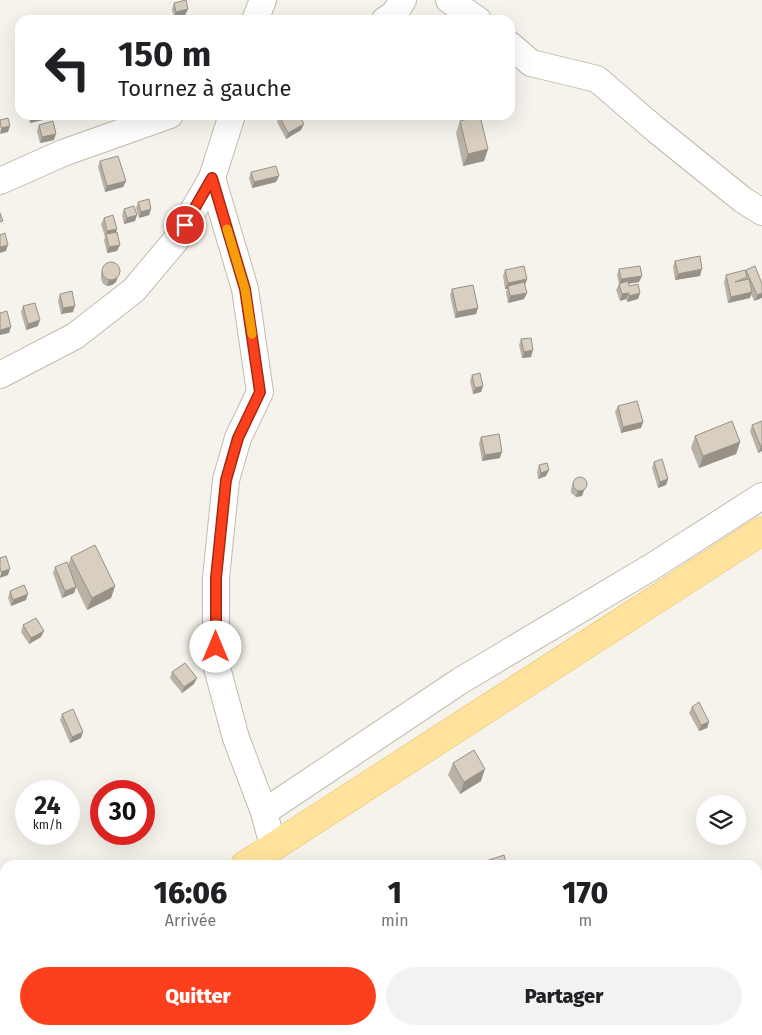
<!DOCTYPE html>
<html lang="fr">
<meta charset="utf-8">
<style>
:root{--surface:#fff;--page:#f2f2f2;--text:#202124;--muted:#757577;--accent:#fc3f1d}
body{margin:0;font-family:"Fira Sans",sans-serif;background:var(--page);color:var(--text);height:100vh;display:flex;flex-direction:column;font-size:19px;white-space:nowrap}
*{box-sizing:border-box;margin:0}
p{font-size:16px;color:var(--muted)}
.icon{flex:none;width:28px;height:28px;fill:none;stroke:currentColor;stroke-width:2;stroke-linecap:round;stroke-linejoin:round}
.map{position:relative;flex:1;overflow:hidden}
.sheet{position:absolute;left:0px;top:860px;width:762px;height:175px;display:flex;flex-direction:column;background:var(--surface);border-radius:15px 15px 0 0;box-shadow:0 5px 20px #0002}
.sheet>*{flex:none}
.guide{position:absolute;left:15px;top:15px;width:500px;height:105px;border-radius:15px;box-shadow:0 5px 20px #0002;background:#fff;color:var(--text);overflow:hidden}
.buttons{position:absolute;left:696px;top:795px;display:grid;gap:10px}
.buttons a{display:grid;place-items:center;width:50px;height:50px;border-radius:50%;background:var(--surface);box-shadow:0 5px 20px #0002;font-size:25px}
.speed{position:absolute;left:15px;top:780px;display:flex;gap:10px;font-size:25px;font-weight:700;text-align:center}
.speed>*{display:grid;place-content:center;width:65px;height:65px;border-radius:50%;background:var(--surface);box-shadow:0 5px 20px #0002;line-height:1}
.speed small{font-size:12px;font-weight:400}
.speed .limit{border:8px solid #d22;background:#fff;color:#111}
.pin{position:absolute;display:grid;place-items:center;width:42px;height:42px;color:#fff;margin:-21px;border:2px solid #fff;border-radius:50%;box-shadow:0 1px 5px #0007}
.me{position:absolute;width:55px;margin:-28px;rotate:0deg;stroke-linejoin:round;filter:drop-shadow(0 0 4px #0008)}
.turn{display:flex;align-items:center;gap:18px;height:105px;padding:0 20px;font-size:22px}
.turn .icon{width:65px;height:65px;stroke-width:2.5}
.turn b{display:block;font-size:35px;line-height:42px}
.eta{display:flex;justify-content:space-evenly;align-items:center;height:85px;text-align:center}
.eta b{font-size:30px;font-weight:800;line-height:35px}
.primary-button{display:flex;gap:10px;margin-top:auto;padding:10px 20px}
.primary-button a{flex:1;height:58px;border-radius:30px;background:var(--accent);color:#fff;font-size:20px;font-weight:800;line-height:58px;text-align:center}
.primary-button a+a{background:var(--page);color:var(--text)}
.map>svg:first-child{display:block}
</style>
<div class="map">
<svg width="762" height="1035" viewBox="0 0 762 1035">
<rect width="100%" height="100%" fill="#f6f3ec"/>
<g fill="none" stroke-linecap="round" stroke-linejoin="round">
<!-- minor casing -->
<g stroke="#c2bbae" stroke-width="28">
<g id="minor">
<polyline points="449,0 478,20"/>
<polyline points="255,20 263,0"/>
<polyline points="385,20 394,14 403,0"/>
<polyline points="510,45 531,63 597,79 655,129 743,200 762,212"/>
<polyline points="232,115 212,178 245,289 260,392 238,438 226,480 216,578 216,664 236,738 264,812 273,846"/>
<polyline points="0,181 63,153 170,115"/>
<polyline points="0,375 75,336 134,290 176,240 212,178"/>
<polyline points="264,812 460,681 653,566 762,496"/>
<polyline points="0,1005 5,1014"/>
<polyline points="72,1030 75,1035"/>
</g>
</g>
<!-- major casing -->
<g stroke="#e6c16a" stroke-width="29">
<g id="major">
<polyline points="245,865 762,531"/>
<polyline points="0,1028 5,1025"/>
</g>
</g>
<!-- minor -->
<use href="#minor" stroke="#fff" stroke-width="26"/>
<!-- major -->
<use href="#major" stroke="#ffe39c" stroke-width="28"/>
</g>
<!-- wall -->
<g fill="#bab2a6">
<polygon points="174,3 188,9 185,15 174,18 172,9"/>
<polygon points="19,46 20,46 20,65 17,52"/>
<polygon points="27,115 49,115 47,119 30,123"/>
<polygon points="279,116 301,130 286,139 277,122"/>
<polygon points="460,121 488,149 484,161 463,166 456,133"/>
<polygon points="39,125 54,140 40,143 37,131"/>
<polygon points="100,161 126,181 123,187 105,192 98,167"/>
<polygon points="251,172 279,176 276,182 252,188 249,178"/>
<polygon points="138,202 151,209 149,215 139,218 136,208"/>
<polygon points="124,209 137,215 135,221 124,224 122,215"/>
<polygon points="104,218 117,229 116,232 117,251 107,253 104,240 105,237 101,224"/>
<polygon points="675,261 700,276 675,280 673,267"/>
<polygon points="103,268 120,271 116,282 112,285 107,286 103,284 101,279 101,274"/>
<polygon points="619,269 639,282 628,284 629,286 640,293 638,299 627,302 626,299 620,301 616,290 619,284 617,275"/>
<polygon points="505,270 527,279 525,285 527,293 524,299 508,303 506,292 507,289 505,289 503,276"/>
<polygon points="746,270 762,284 754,301 751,294 750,298 728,303 724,282 726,275 745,271"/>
<polygon points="452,289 478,308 476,314 455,318 450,295"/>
<polygon points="60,294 73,312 61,314 58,301"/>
<polygon points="23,306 38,326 26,330 21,312"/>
<polygon points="521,339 531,357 522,358 519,345"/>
<polygon points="472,375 483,386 481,392 473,394 470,381"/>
<polygon points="618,406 643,422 641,428 621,433 615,412"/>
<polygon points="762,421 762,451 758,453 750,431 752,425"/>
<polygon points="695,436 740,442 736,454 699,468 691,448"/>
<polygon points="481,437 500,458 482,461 479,443"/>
<polygon points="654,462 668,479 666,485 658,488 652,468"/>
<polygon points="539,465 546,476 538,479 537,472"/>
<polygon points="574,480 582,496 576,497 571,493 571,489"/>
<polygon points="71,557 115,586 111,598 87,610 76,587 74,593 62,598 53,573 55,567 68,565"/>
<polygon points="10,591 26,600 11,606 8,598"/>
<polygon points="23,625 44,631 41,637 29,644 21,632"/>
<polygon points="172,672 194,684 182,693 170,678"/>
<polygon points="692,707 709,722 707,728 699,731 689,713"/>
<polygon points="62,714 81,738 70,743 60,720"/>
<polygon points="453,763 481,781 460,794 448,775"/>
<polygon points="172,1030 202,1030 205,1035 164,1035 171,1032"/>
<polygon points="441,1030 458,1030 459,1032 458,1035 443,1035"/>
</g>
<!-- shaded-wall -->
<g fill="#979187">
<polygon points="188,9 185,15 174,18 176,12"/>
<polygon points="40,115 49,115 47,119 30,123 32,117"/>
<polygon points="304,124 301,130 286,139 288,133"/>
<polygon points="10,126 8,132 0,134 1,128"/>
<polygon points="56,134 54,140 40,143 42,137"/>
<polygon points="488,149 484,161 463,166 468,154"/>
<polygon points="279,176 276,182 252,188 254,182"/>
<polygon points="126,181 123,187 105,192 107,186"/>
<polygon points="151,209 149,215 139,218 141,212"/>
<polygon points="137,215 135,221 124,224 127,218"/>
<polygon points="117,229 115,235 106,234 107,231"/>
<polygon points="8,245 6,251 0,253 0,247"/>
<polygon points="120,245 117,251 107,253 109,247"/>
<polygon points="702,269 700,276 675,280 678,274"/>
<polygon points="118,276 116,282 112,285 107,286 109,280"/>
<polygon points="642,276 639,282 619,285 621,279"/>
<polygon points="527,279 525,285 508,286 507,289 505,289 508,283"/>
<polygon points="752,292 750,298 728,303 731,297"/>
<polygon points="527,293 524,299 508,303 510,296"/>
<polygon points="629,293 626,299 620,301 622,294"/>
<polygon points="640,293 638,299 627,302 629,296"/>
<polygon points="762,293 762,298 754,301 757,295"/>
<polygon points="75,306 73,312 61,314 63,308"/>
<polygon points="478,308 476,314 455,318 457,312"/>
<polygon points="40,320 38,326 26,330 28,324"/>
<polygon points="11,327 9,333 0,335 0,330"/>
<polygon points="533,350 531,357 522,358 524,352"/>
<polygon points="483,386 481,392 473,394 475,388"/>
<polygon points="643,422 641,428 621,433 623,427"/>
<polygon points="740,442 736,454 699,468 703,456"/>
<polygon points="762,446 762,451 758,453 761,447"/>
<polygon points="502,452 500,458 482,461 485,455"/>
<polygon points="549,470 546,476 538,479 541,473"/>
<polygon points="668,479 666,485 658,488 660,482"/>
<polygon points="587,483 582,496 576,497 578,491"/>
<polygon points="10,569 8,575 0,578 1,572"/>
<polygon points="115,586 111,598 87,610 92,598"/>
<polygon points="76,587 74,593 62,598 65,591"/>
<polygon points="28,594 26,600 11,606 13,600"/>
<polygon points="44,631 41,637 29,644 31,638"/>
<polygon points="197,678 194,684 182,693 184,687"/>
<polygon points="709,722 707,728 699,731 701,725"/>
<polygon points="83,732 81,738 70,743 72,737"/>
<polygon points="485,769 481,781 460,794 464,782"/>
</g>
<!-- building -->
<g fill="#d8cfc1" stroke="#979187">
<polygon points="186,0 188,9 176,12 174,3"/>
<polygon points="31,115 40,115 32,117"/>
<polygon points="281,115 299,115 304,124 288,133 279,116"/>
<polygon points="480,116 488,149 468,154 460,121"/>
<polygon points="8,118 10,126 1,128 0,120"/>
<polygon points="53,121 56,134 42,137 39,125"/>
<polygon points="118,156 126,181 107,186 100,161"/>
<polygon points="276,166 279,176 254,182 251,172"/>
<polygon points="149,199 151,209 141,212 138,202"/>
<polygon points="134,206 137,215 127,218 124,209"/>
<polygon points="0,213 3,221 0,222"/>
<polygon points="113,215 117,229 107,231 104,218"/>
<polygon points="117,232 120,245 109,247 106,234"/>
<polygon points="5,233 8,245 0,247 0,235"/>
<polygon points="700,256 702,269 678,274 675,261"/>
<circle cx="111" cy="271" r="9"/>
<polygon points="524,266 527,279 508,283 505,270"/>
<polygon points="640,266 642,276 621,279 619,269"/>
<polygon points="755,266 762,284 762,293 757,295 746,270"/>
<polygon points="745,270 747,277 735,282 749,279 752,292 731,297 726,275"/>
<polygon points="628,281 629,286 638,284 640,293 629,296 629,293 622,294 619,284"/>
<polygon points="524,282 527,293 510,296 508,286"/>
<polygon points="473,285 478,308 457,312 452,289"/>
<polygon points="72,291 75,306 63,308 60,294"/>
<polygon points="35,303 40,320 28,324 23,306"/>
<polygon points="7,311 11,327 0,330 0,313"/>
<polygon points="531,338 533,350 524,352 521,339"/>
<polygon points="480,373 483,386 475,388 472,375"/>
<polygon points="637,401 643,422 623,427 618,406"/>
<polygon points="732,421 740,442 703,456 695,436"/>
<polygon points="762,421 762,446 761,447 752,425"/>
<polygon points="499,434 502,452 485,455 481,437"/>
<polygon points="662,459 668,479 660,482 654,462"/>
<polygon points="547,463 549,470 541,473 539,465"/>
<circle cx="580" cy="484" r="7"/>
<polygon points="95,545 115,586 92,598 71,557"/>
<polygon points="6,556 10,569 1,572 0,568 0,558"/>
<polygon points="67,562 76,587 65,591 55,567"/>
<polygon points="24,585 28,594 13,600 10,591"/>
<polygon points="36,618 44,631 31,638 23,625"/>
<polygon points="185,663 197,678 184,687 172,672"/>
<polygon points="699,702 709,722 701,725 692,707"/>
<polygon points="73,709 83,732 72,737 62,714"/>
<polygon points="474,750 485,769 464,782 453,763"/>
<polygon points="504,855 507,865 481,865 480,863"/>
<polygon points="178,1030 202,1030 205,1035 182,1035"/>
<polygon points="446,1030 458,1030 459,1032 451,1035 448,1035"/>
<polygon points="171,1031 173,1035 164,1035"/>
</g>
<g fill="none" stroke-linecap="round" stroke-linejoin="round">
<!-- route casing -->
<g stroke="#a42913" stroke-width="12">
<polyline id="route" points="185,225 212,178 245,289 260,392 238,438 226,480 216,578 216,647"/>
</g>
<!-- route -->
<use href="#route" stroke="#fc3f1d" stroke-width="9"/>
<!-- slow -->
<polyline stroke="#f59e0b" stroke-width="9" points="227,229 245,289 252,334"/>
</g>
</svg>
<div class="buttons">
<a><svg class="icon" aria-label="layers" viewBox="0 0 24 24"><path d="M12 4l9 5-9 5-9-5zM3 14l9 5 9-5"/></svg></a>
</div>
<div class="speed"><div>24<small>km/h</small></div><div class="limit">30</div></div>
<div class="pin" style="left:185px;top:225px;background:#d93025"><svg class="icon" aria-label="arrive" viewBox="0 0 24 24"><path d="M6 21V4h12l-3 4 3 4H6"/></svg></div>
<svg class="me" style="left:216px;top:647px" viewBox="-20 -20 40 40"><circle r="19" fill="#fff"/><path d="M0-13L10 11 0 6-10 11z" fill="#fc3f1d"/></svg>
<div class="guide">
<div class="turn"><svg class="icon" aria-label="left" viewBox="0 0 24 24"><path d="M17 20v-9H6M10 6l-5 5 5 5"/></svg><div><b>150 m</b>Tournez à gauche</div></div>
</div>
<section class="sheet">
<div class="eta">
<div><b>16:06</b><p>Arrivée</p></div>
<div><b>1</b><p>min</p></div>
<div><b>170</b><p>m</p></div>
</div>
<div class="primary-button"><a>Quitter</a><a>Partager</a></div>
</section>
</div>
